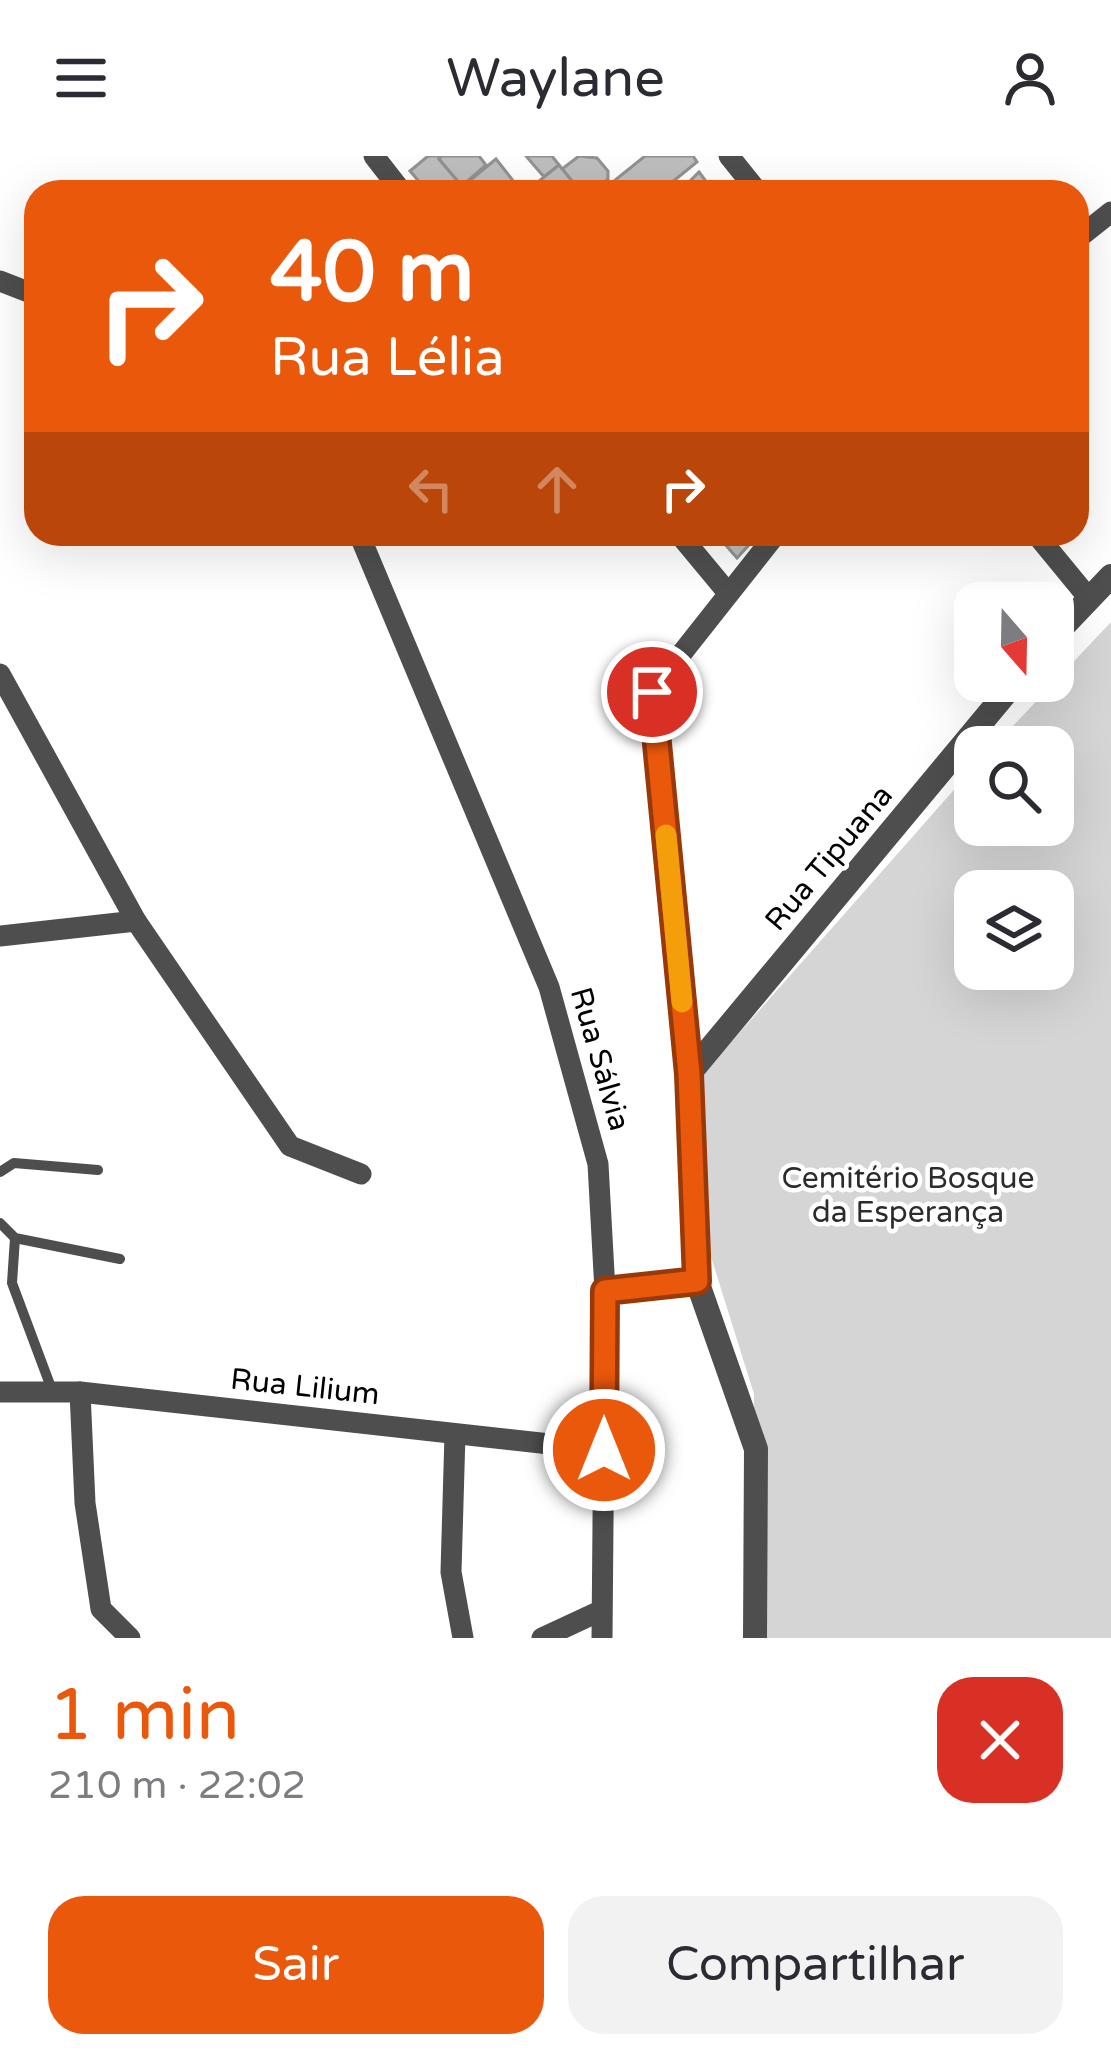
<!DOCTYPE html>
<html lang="pt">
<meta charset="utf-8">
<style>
:root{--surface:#fff;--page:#f2f2f3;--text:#2b2b33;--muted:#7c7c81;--accent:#ea580c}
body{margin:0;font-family:"Varela Round",sans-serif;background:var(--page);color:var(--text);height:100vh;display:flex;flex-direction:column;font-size:45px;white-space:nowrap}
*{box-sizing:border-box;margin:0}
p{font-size:39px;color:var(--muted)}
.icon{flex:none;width:66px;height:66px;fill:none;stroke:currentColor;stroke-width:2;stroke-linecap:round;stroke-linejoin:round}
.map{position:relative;height:1482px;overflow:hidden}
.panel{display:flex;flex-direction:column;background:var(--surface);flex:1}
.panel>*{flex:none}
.banner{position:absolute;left:24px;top:24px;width:1065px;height:366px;border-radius:36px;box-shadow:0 12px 48px #0002;background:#ea580c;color:#fff;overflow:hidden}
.needle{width:78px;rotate:160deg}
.controls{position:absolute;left:954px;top:426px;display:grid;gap:24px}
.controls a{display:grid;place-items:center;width:120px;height:120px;border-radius:24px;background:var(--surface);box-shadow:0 12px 48px #0002;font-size:60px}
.pin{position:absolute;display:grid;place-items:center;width:102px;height:102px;color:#fff;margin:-51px;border:6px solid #fff;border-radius:50%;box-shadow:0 3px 12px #0007}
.me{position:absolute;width:132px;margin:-66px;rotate:0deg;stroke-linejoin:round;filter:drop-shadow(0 0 9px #0008)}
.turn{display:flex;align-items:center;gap:42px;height:252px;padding:0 48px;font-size:54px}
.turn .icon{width:156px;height:156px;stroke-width:2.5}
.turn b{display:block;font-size:84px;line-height:102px}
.lanes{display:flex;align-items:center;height:114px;padding:0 48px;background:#0003;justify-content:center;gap:60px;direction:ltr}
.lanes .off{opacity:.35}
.round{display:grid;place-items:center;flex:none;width:126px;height:126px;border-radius:36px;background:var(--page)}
.overview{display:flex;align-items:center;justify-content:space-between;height:204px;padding:0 48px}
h1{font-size:72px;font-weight:600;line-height:90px;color:var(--accent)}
.cta{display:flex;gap:24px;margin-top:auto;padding:24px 48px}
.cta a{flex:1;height:138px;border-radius:36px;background:var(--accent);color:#fff;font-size:48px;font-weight:600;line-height:138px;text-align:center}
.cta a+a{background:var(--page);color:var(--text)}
header{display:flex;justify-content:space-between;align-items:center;height:156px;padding:0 48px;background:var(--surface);font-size:54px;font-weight:600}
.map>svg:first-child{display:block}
</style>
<header><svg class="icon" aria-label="menu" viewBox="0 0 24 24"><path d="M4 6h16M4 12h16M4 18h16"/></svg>Waylane<svg class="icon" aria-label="person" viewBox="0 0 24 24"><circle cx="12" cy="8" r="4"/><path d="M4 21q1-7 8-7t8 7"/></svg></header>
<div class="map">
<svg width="1111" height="1482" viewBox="0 0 1111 1482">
<rect width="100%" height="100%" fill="#fff"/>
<!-- green -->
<path fill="#d5d5d5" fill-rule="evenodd" d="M 1111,466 L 1111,1482 L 761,1482 L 755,1458 L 754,1238 L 701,1069 L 703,918 L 975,610 L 975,669 L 1053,669 L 1053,591 L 993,591 ZM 975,735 L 1053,735 L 1053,813 L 975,813 Z"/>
<!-- building -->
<g fill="#bebebe" stroke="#929292" stroke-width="3">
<polygon points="428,0 442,0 439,3 457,24 443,36 427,35 410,15"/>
<polygon points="442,0 479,0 486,9 462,30 439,3"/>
<polygon points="526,0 552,0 559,9 544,21"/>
<polygon points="579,0 597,2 608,15 608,23 593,36 581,36 562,13"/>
<polygon points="645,0 693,0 697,6 660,36 614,36 609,29"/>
<polygon points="496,3 522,36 455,36 462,31"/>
<polygon points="559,9 581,36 526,36 544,21"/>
<polygon points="699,16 711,32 716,29 722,36 679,36"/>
<polygon points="716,378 757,378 758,379 737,402"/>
</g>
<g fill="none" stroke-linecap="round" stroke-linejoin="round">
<!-- service -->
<g stroke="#4e4e4e" stroke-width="10">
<polyline points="0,1016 14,1007 98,1014"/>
<polyline points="0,1067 15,1082 120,1103"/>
<polyline points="15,1082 12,1127 52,1234"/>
</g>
<!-- minor -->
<g stroke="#4e4e4e" stroke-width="21">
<polyline points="374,0 402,36"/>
<polyline points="729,0 758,36"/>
<polyline points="1077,83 1111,56"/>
<polyline points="0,125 36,139"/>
<polyline points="359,378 549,831 598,1008 605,1135 602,1482"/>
<polyline points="679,378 728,437"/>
<polyline points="1036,378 1087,440"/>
<polyline points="0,518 136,765 290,990 361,1018"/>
<polyline points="0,780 136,765"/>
<polyline points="689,918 652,535 776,378"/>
<polyline points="605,1135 697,1125"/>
<polyline points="0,1236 80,1236 604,1294"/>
<polyline points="80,1236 85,1347 101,1453 130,1482"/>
<polyline points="455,1278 451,1416 463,1482"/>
<polyline points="542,1482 598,1456"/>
</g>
<!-- tertiary -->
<g stroke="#4e4e4e" stroke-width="24">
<polyline points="1053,481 1111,420"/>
<polyline points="755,1482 756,1293 697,1125 689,918 1016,525"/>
</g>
</g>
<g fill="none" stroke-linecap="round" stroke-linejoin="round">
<!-- route casing -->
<g stroke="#983908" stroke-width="30">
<polyline id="route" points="604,1294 605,1135 697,1125 689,918 652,536"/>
</g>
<!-- route -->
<use href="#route" stroke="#ea580c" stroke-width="21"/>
<!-- slow -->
<polyline stroke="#f59e0b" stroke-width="21" points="666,679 682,846"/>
</g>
<g text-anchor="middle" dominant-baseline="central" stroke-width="9" stroke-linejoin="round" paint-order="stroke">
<!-- street labels -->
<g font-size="30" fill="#000" stroke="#fff">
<text transform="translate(829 702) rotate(-50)">Rua Tipuana</text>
<text transform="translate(600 903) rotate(74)">Rua Sálvia</text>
<text transform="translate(305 1231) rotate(6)">Rua Lilium</text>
</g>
<!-- park labels -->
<g font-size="30" fill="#2c2c2c" stroke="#fff">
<text x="908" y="1022">Cemitério Bosque<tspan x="908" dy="34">da Esperança</tspan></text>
</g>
</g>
</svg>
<div class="controls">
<a><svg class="needle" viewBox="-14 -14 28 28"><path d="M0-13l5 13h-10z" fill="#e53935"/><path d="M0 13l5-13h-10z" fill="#7c7c81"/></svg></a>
<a><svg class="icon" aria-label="search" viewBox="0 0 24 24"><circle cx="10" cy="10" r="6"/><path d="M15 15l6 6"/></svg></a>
<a><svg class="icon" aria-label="layers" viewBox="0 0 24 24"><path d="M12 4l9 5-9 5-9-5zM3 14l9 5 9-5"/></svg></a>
</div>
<div class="pin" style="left:652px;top:536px;background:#d93025"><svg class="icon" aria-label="arrive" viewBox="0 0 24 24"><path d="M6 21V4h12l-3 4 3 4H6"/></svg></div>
<svg class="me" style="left:604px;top:1294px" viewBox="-20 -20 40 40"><circle r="17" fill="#ea580c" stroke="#fff" stroke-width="3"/><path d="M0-11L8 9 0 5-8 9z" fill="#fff"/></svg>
<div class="banner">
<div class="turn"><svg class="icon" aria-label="right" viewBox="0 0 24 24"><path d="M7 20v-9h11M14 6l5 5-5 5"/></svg><div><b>40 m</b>Rua Lélia</div></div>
<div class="lanes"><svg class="icon off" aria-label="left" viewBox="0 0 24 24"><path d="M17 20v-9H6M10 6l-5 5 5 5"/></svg><svg class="icon off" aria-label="ahead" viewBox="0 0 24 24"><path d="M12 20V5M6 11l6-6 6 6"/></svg><svg class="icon" aria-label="right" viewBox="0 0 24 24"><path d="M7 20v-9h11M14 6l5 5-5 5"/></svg></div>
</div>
</div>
<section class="panel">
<div class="overview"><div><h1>1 min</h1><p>210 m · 22:02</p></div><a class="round" style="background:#d93025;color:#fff"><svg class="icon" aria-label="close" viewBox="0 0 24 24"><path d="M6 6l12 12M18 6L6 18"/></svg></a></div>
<div class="cta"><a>Sair</a><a>Compartilhar</a></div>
</section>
